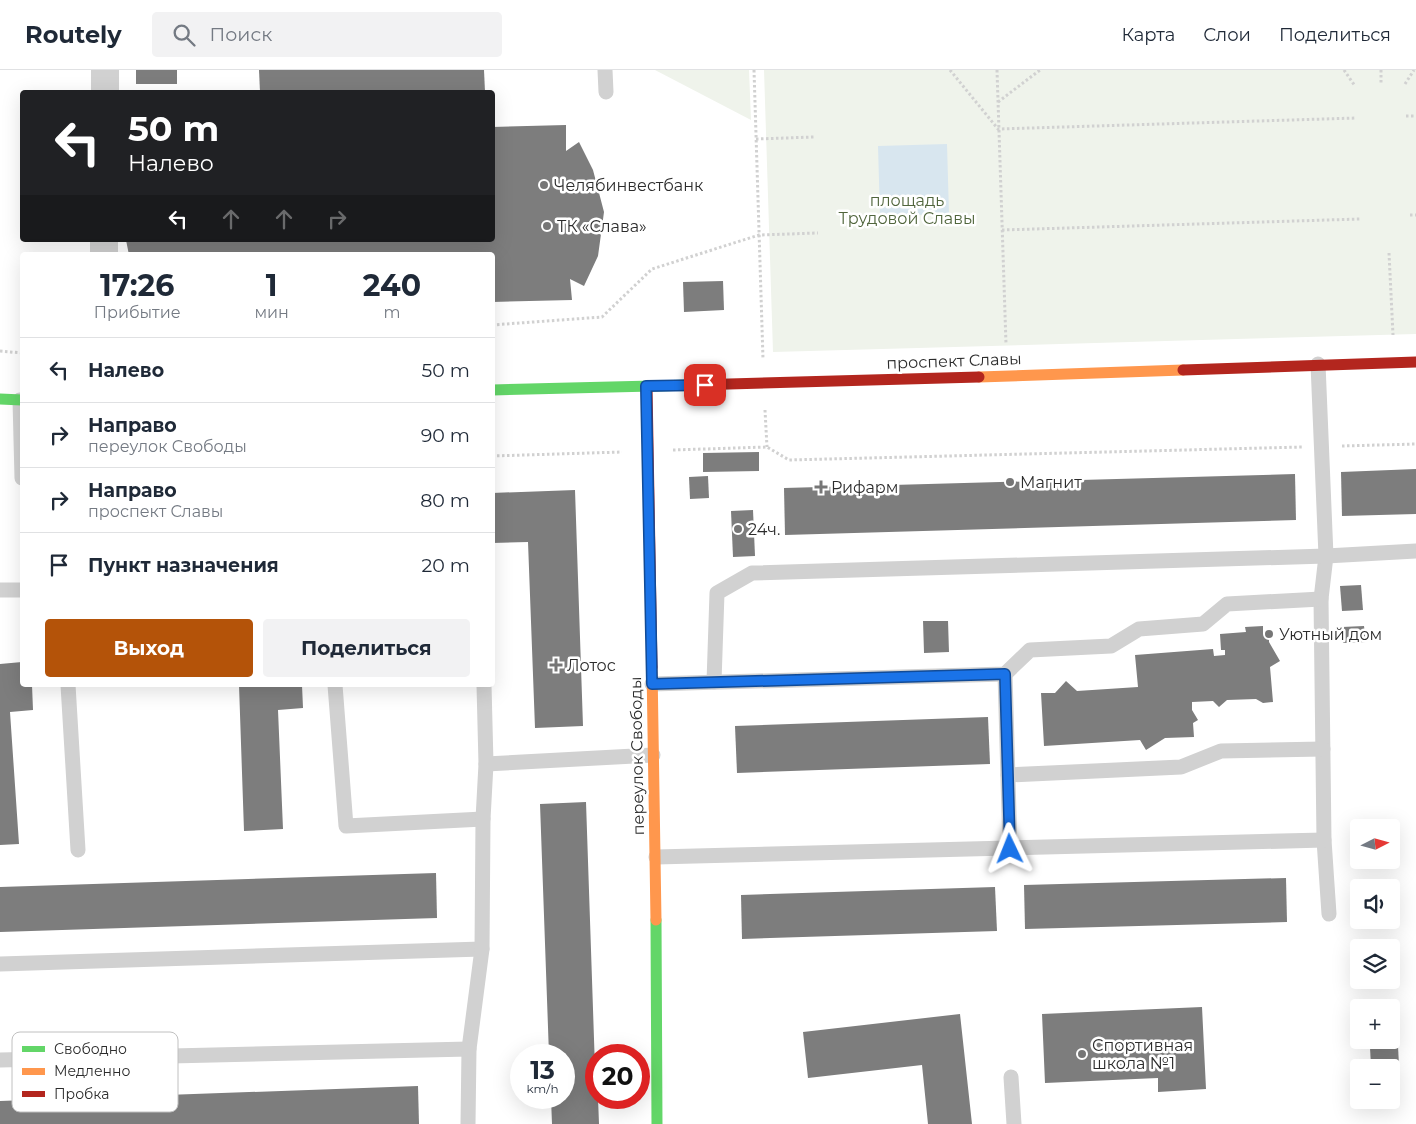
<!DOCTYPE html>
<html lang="ru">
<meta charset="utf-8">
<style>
:root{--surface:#fff;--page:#f2f2f3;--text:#1f2937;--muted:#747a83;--line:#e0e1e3;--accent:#b45309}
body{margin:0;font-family:Montserrat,sans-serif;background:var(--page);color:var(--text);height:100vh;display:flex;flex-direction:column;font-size:19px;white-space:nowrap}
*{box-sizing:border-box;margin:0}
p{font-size:16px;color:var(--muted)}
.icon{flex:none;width:28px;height:28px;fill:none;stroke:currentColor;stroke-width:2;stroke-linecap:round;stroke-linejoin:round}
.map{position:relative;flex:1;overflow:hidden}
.sheet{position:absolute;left:20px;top:182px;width:475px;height:435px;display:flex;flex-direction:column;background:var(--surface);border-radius:5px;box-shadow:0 5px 20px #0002}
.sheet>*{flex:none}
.banner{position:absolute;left:20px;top:20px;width:475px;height:152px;border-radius:5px;box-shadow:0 5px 20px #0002;background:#202124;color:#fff;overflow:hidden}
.needle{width:32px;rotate:84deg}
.fabs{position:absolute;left:1350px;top:749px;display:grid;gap:10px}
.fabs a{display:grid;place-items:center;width:50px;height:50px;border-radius:5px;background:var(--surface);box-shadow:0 5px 20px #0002;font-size:25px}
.speed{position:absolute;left:510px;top:974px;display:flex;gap:10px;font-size:25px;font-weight:700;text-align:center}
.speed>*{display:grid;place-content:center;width:65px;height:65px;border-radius:50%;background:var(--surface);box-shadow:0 5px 20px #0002;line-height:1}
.speed small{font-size:12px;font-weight:400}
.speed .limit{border:8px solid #d22;background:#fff;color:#111}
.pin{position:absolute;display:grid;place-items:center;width:42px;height:42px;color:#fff;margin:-21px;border-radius:10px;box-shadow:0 2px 8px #0006}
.me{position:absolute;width:55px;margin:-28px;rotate:358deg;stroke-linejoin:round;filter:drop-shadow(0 0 4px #0008)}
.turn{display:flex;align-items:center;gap:18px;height:105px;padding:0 25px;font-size:22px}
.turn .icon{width:65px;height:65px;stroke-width:2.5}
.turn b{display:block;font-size:35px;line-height:42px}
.lanes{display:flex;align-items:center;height:48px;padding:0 25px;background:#0003;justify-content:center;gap:25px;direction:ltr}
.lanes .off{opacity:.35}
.eta{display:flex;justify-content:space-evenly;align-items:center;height:85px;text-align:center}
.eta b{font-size:30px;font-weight:700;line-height:35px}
.button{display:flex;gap:10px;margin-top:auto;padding:10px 25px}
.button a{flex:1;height:58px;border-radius:5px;background:var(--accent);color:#fff;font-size:20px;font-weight:700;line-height:58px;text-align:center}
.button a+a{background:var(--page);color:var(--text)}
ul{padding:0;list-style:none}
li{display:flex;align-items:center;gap:15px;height:65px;padding:0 25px;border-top:1px solid var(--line)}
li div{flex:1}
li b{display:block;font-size:19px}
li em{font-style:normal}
header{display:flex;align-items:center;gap:30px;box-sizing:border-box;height:70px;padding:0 25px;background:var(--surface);border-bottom:1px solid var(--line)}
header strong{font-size:24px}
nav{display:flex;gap:28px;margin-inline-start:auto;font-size:18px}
.search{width:350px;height:45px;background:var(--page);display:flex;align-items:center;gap:12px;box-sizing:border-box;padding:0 18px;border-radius:5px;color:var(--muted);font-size:19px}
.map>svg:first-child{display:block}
</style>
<header>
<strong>Routely</strong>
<div class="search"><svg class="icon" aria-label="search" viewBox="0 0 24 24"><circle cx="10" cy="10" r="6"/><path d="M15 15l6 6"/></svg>Поиск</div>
<nav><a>Карта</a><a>Слои</a><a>Поделиться</a></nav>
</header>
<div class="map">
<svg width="1416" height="1054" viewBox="0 0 1416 1054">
<rect width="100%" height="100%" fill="#fff"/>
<!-- green -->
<g fill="#eff3eb">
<polygon points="655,0 749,0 751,50"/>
<polygon points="764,0 1416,0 1416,264 773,282"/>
</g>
<!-- water -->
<polygon fill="#d8e6ef" points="947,74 949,144 880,146 878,76"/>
<!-- building -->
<g fill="#7d7d7d">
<rect x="136" y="0" width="41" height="14"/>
<polygon points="259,0 484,0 485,22 260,22"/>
<polygon points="566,55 566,81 579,72 593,100 604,142 598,186 584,216 570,209 572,230 492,232 492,185 129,185 126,170 492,170 492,57"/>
<polygon points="723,211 724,240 684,242 683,212"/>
<polygon points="759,382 759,401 703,402 703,383"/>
<polygon points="1416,399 1416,444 1342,446 1341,402"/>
<polygon points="1295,404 1296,450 785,465 784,418"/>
<polygon points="708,406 709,428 690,429 689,407"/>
<polygon points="575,420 583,656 535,658 528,472 492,473 492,423"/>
<polygon points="753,440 755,486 733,487 731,441"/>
<polygon points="1361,515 1363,540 1342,541 1340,516"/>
<polygon points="923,551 948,551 949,582 924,583"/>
<polygon points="1263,556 1263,564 1269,564 1269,572 1280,591 1270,597 1273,632 1263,633 1256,629 1227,630 1219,637 1213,631 1192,632 1192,640 1198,650 1193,653 1194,667 1165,668 1146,680 1140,670 1044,676 1041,623 1055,623 1066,611 1077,621 1138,617 1135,585 1213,579 1214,586 1225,585 1225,580 1221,580 1220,564 1246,562 1245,557"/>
<polygon points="1364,556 1366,572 1343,573 1342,557"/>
<polygon points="22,592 22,615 32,615 33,640 10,642 19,774 0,775 0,594"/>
<polygon points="239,615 302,615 303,638 278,640 283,759 244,761"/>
<polygon points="988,647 990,694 737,703 735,656"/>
<polygon points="586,732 596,1028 598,1028 599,1054 552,1054 551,1028 564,1028 564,985 549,985 540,734"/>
<polygon points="436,803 437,848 0,862 0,817"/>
<polygon points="1286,808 1287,852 1025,859 1024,815"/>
<polygon points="995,817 997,861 742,869 741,825"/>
<polygon points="1202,937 1206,1019 1158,1022 1158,1008 1045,1013 1042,944"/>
<polygon points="960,944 972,1054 928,1054 922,995 808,1008 803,962"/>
<polygon points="1398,976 1399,996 1371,997 1370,977"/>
<polygon points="418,1016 419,1054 0,1054 0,1031"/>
</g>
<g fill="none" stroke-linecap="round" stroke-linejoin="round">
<!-- path -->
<g stroke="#d1d1d1" stroke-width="3" stroke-dasharray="2.5 2.5" stroke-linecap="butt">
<polyline points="754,0 763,289"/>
<polyline points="950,0 998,59 1356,48"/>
<polyline points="997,0 1006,274"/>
<polyline points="1344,0 1355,16"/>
<polyline points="1381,0 1381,15"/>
<polyline points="1405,14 1414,0"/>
<polyline points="998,32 1040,0"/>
<polyline points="1406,46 1416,46"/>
<polyline points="756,69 814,67"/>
<polyline points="1410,145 1416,145"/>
<polyline points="1002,160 1360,149"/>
<polyline points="1389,183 1393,265"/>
<polyline points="492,255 602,247 652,199 759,165 818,163"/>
<polyline points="0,281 22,283"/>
<polyline points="765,340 767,377"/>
<polyline points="1342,376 1416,374"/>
<polyline points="673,380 767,377 789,390 1303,377"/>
<polyline points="492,386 622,382"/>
</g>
<!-- lane -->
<g stroke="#d1d1d1" stroke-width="15">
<polyline points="605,0 606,22"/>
<polyline points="1318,294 1326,486 1321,529 1324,770 1329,844"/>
<polyline points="20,330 22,408"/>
<polyline points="0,520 22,520"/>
<polyline points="1005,604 1010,779"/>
<polyline points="714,612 717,523 752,503 1326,486 1416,481"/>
<polyline points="652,614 1005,604 1030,580 1111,576 1139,559 1203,554 1227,534 1321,529"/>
<polyline points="68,615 78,780"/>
<polyline points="335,615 346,756 483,749"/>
<polyline points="486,694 653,685"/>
<polyline points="1008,705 1181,697 1221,681 1323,679"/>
<polyline points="656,787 1324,770"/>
<polyline points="0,894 482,879"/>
<polyline points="0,990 469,979"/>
<polyline points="1011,1007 1014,1054"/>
<polyline points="468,1054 469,979 482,879 483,749 486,694 484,615"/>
</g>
<!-- street -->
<g stroke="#d1d1d1" stroke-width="28">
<polyline points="105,22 105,0"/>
<polyline points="104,185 104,170"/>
</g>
<!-- fast -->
<g stroke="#63d668" stroke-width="11">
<polyline points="492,320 694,315"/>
<polyline points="0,329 22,330"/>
<polyline points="656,850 657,1054"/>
</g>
<!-- slow -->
<g stroke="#ff974d" stroke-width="11">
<polyline points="979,307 1183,300"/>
<polyline points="652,597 656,850"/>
</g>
<!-- jam -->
<g stroke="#b3261e" stroke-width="11">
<polyline points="1183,300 1416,292"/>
<polyline points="694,315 979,307"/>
<polyline points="647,317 652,597"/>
</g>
</g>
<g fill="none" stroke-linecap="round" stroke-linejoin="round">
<!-- route casing -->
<g stroke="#114b97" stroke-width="12">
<polyline id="route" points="705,315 646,316 652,614 1005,604 1010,779"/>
</g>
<!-- route -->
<use href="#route" stroke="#1a73e8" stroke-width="9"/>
</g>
<!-- markers -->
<g fill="#767676" stroke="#fff" stroke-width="2">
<circle cx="544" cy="115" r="5"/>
<circle cx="547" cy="156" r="5"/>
<circle cx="1010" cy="412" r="5"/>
<path d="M818.5 409.5h5v5h5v5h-5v5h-5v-5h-5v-5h5z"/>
<circle cx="738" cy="459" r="5"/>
<circle cx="1269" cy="564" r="5"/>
<path d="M553.5 587.5h5v5h5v5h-5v5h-5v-5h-5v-5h5z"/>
<circle cx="1082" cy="984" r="5"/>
</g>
<g text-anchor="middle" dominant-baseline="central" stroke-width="5" stroke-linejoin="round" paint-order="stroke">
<!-- poi labels -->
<g font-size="16" fill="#2c2c2c" stroke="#fff" text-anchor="start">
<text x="554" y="115">Челябинвестбанк</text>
<text x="557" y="156">ТК «Слава»</text>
<text x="1020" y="412">Магнит</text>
<text x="831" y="417">Рифарм</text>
<text x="748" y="459">24ч.</text>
<text x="1279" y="564">Уютный дом</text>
<text x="567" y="595">Лотос</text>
<text x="1092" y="975">Спортивная<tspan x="1092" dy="18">школа №1</tspan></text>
</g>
<!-- park labels -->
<g font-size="16" fill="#50653c" stroke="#fff">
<text x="907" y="130">площадь<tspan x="907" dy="18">Трудовой Славы</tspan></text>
</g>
<!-- street labels -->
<g font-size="16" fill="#2c2c2c" stroke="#fff">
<text transform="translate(954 291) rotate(-2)">проспект Славы</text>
<text transform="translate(637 686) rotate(-91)">переулок Свободы</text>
</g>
</g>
<!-- legend -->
<rect x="12" y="962" width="166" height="80" rx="8" fill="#fff" stroke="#c0c0c0" stroke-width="1"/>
<rect x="22" y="976" width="23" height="6" fill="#63d668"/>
<rect x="22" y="998" width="23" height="7" fill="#ff974d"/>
<rect x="22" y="1021" width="23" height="6" fill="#b3261e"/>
<g font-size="14" fill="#2c2c2c">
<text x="54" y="984">Свободно</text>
<text x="54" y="1006">Медленно</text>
<text x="54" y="1029">Пробка</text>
</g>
</svg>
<div class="fabs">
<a><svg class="needle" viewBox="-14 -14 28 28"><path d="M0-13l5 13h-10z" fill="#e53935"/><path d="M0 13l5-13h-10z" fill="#747a83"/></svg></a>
<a><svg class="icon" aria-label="sound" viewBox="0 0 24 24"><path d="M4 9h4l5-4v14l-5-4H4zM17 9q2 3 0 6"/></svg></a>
<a><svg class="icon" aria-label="layers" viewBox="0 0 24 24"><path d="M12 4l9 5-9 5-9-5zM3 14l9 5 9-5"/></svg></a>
<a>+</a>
<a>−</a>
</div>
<div class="speed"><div>13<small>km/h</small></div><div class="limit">20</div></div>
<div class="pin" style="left:705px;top:315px;background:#d93025"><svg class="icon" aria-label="arrive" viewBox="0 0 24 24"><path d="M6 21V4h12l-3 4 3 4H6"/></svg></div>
<svg class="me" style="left:1010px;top:779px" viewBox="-20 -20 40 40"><path d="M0-17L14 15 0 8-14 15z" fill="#1a73e8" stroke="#fff" stroke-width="4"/></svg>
<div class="banner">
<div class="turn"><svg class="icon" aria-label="left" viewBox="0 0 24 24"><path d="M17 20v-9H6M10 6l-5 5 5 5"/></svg><div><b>50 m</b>Налево</div></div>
<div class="lanes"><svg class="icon" aria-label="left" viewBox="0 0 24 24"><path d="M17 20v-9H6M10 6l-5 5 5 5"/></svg><svg class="icon off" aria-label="ahead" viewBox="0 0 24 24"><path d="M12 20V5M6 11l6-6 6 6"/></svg><svg class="icon off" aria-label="ahead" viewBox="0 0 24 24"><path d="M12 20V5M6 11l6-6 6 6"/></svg><svg class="icon off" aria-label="right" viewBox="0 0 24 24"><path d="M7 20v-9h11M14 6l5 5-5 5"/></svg></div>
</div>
<section class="sheet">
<div class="eta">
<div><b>17:26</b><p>Прибытие</p></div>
<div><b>1</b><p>мин</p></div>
<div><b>240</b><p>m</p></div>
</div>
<ul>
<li><svg class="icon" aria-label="left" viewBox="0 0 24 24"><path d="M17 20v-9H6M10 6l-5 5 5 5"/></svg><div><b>Налево</b></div><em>50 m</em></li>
<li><svg class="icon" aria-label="right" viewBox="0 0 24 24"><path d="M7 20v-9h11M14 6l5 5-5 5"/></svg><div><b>Направо</b><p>переулок Свободы</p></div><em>90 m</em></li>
<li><svg class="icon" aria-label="right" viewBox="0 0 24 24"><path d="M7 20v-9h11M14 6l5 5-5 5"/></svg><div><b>Направо</b><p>проспект Славы</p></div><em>80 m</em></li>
<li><svg class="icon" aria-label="arrive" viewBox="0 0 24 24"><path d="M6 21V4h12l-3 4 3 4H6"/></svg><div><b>Пункт назначения</b></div><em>20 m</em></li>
</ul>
<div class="button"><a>Выход</a><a>Поделиться</a></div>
</section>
</div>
